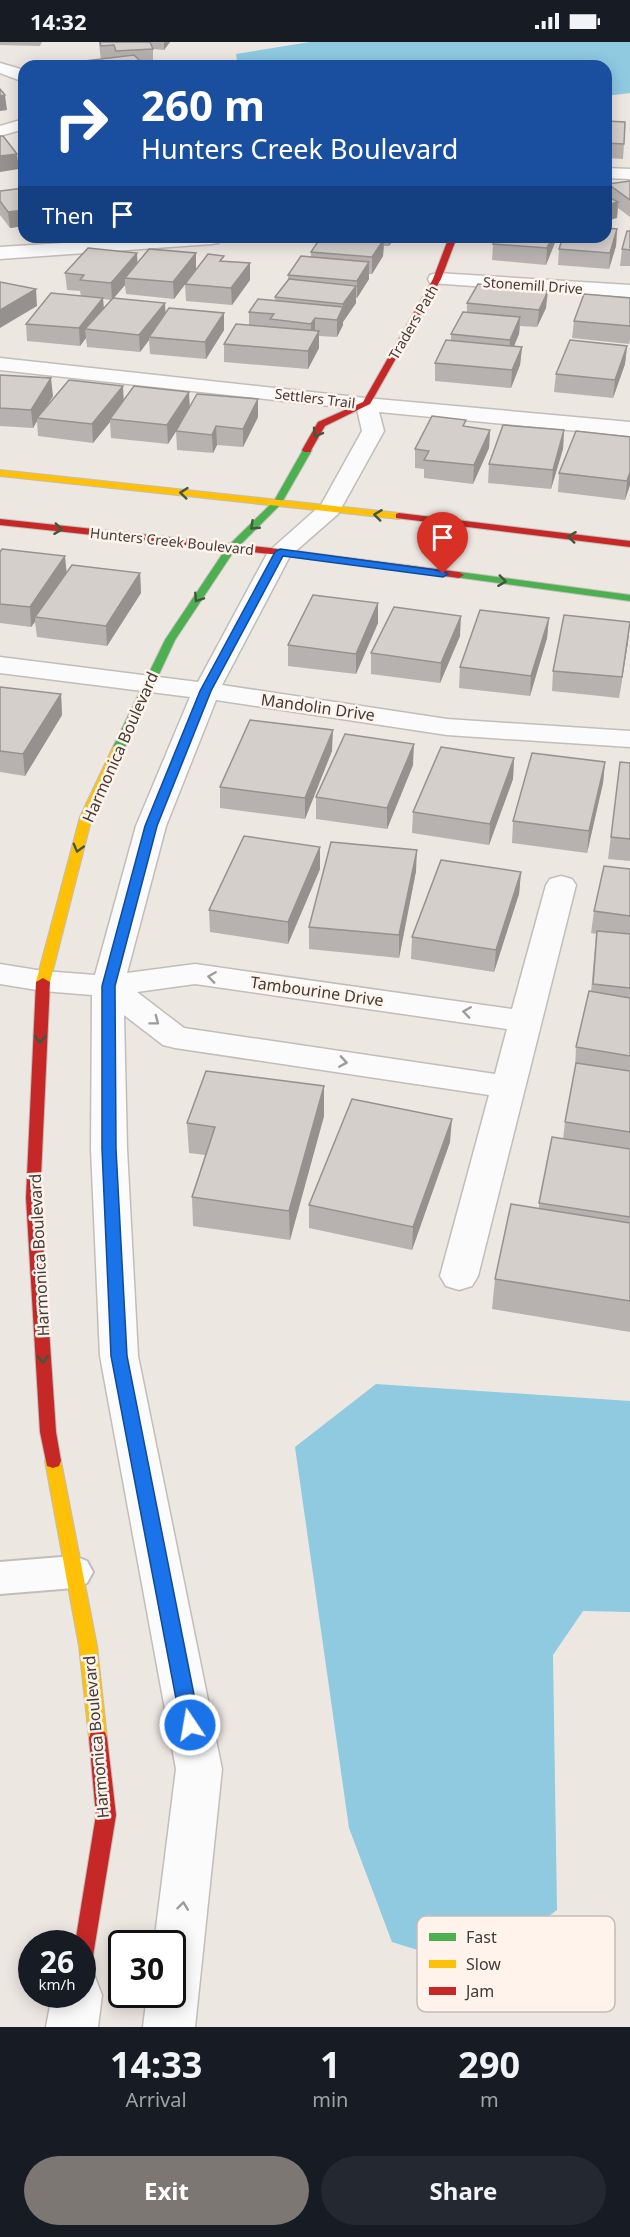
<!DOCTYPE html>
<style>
:root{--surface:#171b24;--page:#242831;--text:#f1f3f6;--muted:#9ea1a6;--accent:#7c7773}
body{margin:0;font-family:"Noto Sans",sans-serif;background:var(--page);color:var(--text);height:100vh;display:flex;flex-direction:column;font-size:22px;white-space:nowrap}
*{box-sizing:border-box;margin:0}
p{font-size:20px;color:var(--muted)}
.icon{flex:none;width:33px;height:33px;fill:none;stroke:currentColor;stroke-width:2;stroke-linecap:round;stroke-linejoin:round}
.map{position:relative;height:1985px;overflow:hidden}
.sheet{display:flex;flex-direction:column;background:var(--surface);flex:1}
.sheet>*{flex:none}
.top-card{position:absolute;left:18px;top:18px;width:594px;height:183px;border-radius:18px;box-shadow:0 3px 15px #0003;background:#1a4fa0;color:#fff;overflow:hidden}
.speed{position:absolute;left:18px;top:1888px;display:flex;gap:12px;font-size:30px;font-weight:700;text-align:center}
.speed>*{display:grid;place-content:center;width:78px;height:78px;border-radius:50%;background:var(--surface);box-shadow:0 3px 15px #0003;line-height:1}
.speed small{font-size:15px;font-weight:400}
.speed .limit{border:3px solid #111;border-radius:9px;background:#fff;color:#111}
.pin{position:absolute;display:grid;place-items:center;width:51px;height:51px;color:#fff;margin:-62px -26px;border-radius:50% 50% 50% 0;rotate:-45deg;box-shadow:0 0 6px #0007}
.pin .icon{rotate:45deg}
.me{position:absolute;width:66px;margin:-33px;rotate:348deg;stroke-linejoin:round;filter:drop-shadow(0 0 4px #0008)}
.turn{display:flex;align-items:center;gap:21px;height:126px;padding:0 24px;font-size:27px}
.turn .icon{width:78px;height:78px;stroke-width:2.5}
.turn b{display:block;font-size:42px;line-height:51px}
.then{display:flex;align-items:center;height:57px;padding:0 24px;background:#0003;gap:12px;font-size:22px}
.eta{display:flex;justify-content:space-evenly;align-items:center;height:102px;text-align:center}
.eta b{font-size:36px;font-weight:700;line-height:42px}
.cta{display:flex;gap:12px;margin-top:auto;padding:12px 24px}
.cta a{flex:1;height:69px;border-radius:36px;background:var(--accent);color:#fff;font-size:24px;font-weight:700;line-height:69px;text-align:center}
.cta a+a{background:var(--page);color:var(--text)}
.status{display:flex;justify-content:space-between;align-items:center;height:42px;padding:0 30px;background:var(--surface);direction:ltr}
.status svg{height:16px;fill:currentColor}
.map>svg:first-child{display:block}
</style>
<div class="status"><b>14:32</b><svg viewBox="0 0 49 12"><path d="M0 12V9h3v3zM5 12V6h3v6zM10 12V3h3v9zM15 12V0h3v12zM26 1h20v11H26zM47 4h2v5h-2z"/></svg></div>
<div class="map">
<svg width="630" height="1985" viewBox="0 0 630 1985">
<rect width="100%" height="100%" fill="#ede7e2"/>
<!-- water -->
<g fill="#8fcae1">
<polygon points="310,0 630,0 630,51 606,54 606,24 238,24 236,12"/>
<polygon points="376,1342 630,1359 630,1570 583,1569 553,1613 557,1868 478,1927 392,1900 349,1786 295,1405"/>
</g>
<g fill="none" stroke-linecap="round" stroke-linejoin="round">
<!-- lane casing -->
<g stroke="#c2bdb9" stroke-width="4">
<polygon id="lane" points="74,1514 87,1519 93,1530 87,1541 74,1546 0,1552 0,1520"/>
</g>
<!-- street casing -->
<g stroke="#c2bdb9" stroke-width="3">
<g id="street">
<polygon points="0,21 24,28 24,40 0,31"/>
<polygon points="24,77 24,87 0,94 0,84"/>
<polygon points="606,126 630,127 630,137 606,136"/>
<polygon points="159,195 220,195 221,197 218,201 212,202 0,217 0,205"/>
<polygon points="437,231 630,243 630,255 430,241 428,237 430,233"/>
<path d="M 0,316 L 366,356 L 630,380 L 630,394 L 379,370 L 384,389 L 338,472 L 290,514 L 222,643 L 447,677 L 630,689 L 630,705 L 447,693 L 216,658 L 166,784 L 127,931 L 195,922 L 512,967 L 546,843 L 550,837 L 561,834 L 572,837 L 576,843 L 478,1234 L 472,1244 L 459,1248 L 446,1244 L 440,1234 L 489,1053 L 175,1006 L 163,1003 L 124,973 L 127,1107 L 138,1314 L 222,1727 L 195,1985 L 143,1985 L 147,1953 L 172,1953 L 172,1902 L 154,1902 L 176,1727 L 100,1314 L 91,1107 L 92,953 L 43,949 L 0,942 L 0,922 L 43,929 L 95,933 L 136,784 L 190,655 L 0,631 L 0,615 L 198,640 L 268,510 L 321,463 L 362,389 L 357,367 L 0,328 ZM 195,942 L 507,987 L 495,1032 L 184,986 L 137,950 Z"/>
<polygon points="82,1930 95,1935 102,1953 98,1985 46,1985 52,1953 82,1953"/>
</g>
</g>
<!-- fast casing -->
<g stroke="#c2bdb9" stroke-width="2">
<g id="fast">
<polygon points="304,406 312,408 281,462 234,509 175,598 125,705 119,708 115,707 113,705 165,598 227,505 274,459"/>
<polygon points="459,530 630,553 630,559 455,535 454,533"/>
</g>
</g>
<!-- slow casing -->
<g stroke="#c2bdb9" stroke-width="2">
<g id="slow">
<polygon points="0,428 399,471 404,474 399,477 0,434"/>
<polygon points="119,702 125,705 92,775 50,940 43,944 38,943 36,940 80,775 113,705"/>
<polygon points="53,1412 59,1414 61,1419 97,1604 107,1696 105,1702 98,1704 91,1702 89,1696 79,1604 45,1419 47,1414"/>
</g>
</g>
<!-- jam casing -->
<g stroke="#c2bdb9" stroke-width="2">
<g id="jam">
<polygon points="449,195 457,195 441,237 370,362 325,384 310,410 304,410 302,408 318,380 363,360 433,237"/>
<polygon points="399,471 630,499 630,505 396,476 396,472"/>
<polygon points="0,477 280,507 459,530 464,533 459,536 280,513 0,483"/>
<polygon points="43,936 50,940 40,1156 56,1390 61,1419 59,1424 53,1426 47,1424 40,1390 26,1156 36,940"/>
<polygon points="98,1688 105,1690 107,1696 116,1773 92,1920 89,1927 82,1930 82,1902 75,1902 96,1773 89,1696 91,1690"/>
</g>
</g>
<!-- lane -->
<use href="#lane" fill="#fcfbfb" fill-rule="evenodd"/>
<!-- street -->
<use href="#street" fill="#fcfbfb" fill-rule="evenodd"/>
<!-- fast -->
<use href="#fast" fill="#4caf50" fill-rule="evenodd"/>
<!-- slow -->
<use href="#slow" fill="#ffc107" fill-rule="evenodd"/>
<!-- jam -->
<use href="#jam" fill="#c62828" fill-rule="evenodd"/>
</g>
<!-- wall -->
<g fill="#b7b2af" fill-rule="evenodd">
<polygon points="0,0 42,0 40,4 0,3"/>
<polygon points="99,0 170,0 164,8 153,7 153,21 84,24 84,19 101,17 100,11"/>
<polygon points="606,79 624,102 623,117 606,116"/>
<polygon points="21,110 24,110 24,122 22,119"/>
<polygon points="630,139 630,175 618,166 617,176 607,155 608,142"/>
<polygon points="24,146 24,184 10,186 0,173 0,149"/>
<polygon points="617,187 616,204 609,227 558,223 559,207"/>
<polygon points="630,189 630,224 620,224 622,207"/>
<polygon points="321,195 395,195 389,204 384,204 383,214 372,232 369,232 369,237 357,256 356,256 356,261 343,280 343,283 337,295 319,294 319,306 308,327 224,320 224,302 249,283 249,270 275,259 275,255 288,238 288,233 311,215 311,210"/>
<polygon points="497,195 557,195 556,198 546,223 492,218 493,202"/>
<path d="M 224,219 L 250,238 L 232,263 L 186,259 L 185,242 L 174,257 L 126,252 L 125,243 L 114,256 L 165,272 L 224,271 L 224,288 L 206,317 L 150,312 L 149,298 L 140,310 L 87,305 L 86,296 L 80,304 L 27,299 L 26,282 L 81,254 L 80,249 L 67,248 L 65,231 L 138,220 L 196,227 ZM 103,257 L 111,258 L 104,266 Z"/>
<polygon points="630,256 630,298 629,302 572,296 574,279"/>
<polygon points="467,261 546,266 537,285 520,284 519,292 514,305 522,305 520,323 511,346 435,339 435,321 451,299 451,292 467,270"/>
<polygon points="627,304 625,322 613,356 554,350 556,332"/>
<polygon points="0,333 53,354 45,366 124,358 190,364 258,375 243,405 217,403 213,411 177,408 176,389 168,402 111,396 110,380 93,401 38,394 37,379 33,386 0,384"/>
<polygon points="465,385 490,388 489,406 473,442 424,436 424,427 415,426 415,407"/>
<polygon points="564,388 563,407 551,447 488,441 489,422"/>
<polygon points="630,395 630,443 625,458 558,450 559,431"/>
<polygon points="0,510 67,530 140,531 141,551 107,604 37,595 35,580 31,585 0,581"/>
<polygon points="378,561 378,581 356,632 288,624 288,603"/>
<polygon points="549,576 547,596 530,654 459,646 460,625"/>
<polygon points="460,594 440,641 371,632 371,611"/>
<polygon points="628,600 619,656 552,649 553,629"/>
<polygon points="0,645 61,652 62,673 25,734 0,730"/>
<polygon points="332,709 305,777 220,766 220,745"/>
<polygon points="514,716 513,737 489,803 412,791 413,770"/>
<polygon points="605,720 603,741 587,811 512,801 513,779"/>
<polygon points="620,720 630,721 630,819 608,817"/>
<polygon points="413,723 387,787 316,777 316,755"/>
<polygon points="320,805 320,827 288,902 210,890 209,868"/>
<polygon points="630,827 630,1290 492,1267 495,1237 539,1166 539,1161 563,1097 565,1080 575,1028 576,1005 591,950 596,892 591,891 594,869"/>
<polygon points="416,829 399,916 309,907 309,885"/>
<polygon points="521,830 519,852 494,930 411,917 412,895"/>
<polygon points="324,1044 324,1074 290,1198 193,1184 192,1155 205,1113 189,1111 187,1081"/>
<polygon points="450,1100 412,1208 309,1186 309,1163"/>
</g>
<!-- shaded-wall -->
<g fill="#95918f">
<polygon points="164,0 170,0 164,8"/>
<polygon points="5,53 7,68 0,69 0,54"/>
<polygon points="17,112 19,127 0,130 0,114"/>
<polygon points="618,160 617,176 606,179 606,163"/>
<polygon points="24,168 24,184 10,186 8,170"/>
<polygon points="617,187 616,204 609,227 610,211"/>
<polygon points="389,195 395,195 389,204"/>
<polygon points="552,195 557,195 556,198 546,223 547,206"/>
<polygon points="384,197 383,214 372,232 372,215"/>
<polygon points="137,211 138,227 125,236 125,243 112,258 111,241"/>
<polygon points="196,211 196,228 174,257 173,240"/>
<polygon points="369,220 369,237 357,256 357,239"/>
<polygon points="250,221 250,238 232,263 231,246"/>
<polygon points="356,244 356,261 343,280 343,283 337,295 337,278 343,266 343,262"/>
<polygon points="36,247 37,264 0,286 0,268"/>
<polygon points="548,249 546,266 537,285 539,268"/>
<polygon points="103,256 104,273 85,287 86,296 80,304 79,286"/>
<polygon points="165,261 166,278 149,295 149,298 140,310 139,293"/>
<polygon points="224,271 224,288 206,317 205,300"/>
<polygon points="520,275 519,292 509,315 510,298"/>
<polygon points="315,276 315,294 311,299 311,282"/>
<polygon points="319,289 319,306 308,327 308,309"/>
<polygon points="627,304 625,322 613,356 615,338"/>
<polygon points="522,305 520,323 511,346 512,328"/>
<polygon points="51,336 53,354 39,376 37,376 37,379 33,386 31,368"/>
<polygon points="123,344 124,362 110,377 110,380 93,401 92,382"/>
<polygon points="189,350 190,368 168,402 167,383"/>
<polygon points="258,357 258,375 243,405 243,387"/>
<polygon points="216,384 217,403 213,411 212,393"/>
<polygon points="490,388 489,406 473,442 474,423"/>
<polygon points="564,388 563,407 551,447 553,428"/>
<polygon points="630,430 630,443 625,458 627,439"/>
<polygon points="65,514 67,534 35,575 35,580 31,585 30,565"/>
<polygon points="140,531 141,551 107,604 106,584"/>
<polygon points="378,561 378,581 356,632 356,612"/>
<polygon points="461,574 460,594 440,641 441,621"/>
<polygon points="549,576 547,596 530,654 531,634"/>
<polygon points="630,581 628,600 619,656 622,635"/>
<polygon points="61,652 62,673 25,734 23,712"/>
<polygon points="333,688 332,709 305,777 305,756"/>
<polygon points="414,702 413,723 387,787 387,766"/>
<polygon points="514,716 513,737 489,803 490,782"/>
<polygon points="605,720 603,741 587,811 589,789"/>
<polygon points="320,805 320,827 288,902 288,880"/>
<polygon points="417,808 416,829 399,916 399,893"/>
<polygon points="521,830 519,852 494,930 496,908"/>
<polygon points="324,1044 324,1074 290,1198 289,1169"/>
<polygon points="452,1077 450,1100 412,1208 413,1185"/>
</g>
<!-- building -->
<g fill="#d5cfcc" stroke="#95918f" stroke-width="1.5">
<polygon points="100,0 150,0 153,7 116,9 114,3 101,4"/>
<polygon points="134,13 145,24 80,24 88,23 84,19"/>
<polygon points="0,47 5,53 0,54"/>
<polygon points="606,79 625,80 624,102 606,101"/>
<polygon points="0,94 3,94 17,112 0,114"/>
<polygon points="630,139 630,158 608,142"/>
<polygon points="24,146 24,168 8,170 0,159 0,149"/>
<polygon points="606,154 618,160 606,163"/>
<polygon points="606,186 617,187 610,211 559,207 563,195 606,195"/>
<polygon points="627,189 630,189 630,208 622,207"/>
<polygon points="321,195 358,195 384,197 372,215 311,210"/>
<polygon points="497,195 552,195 547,206 493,202"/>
<polygon points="88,206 137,211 111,241 80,238 84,233 65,231"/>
<polygon points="149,207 196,211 173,240 125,236"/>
<polygon points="208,212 224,214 220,219 250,221 231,246 185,242"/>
<polygon points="301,214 369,220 357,239 288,233"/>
<polygon points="289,237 356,244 343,262 275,255"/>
<polygon points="0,240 36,247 0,268"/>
<polygon points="478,242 548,249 539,268 467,261"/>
<polygon points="51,251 103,256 79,286 26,282"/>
<polygon points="584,252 630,256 630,284 574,279"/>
<polygon points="113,256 165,261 139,293 85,287"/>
<polygon points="258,257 343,265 337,278 315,276 311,282 270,277 274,272 249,270"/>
<polygon points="169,266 224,271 205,300 149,295"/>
<polygon points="463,270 520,275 510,298 451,292"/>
<polygon points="236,282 319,289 308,309 224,302"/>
<polygon points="446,298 522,305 512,328 435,321"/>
<polygon points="570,298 627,304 615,338 556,332"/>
<polygon points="0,333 51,336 31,368 0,366"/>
<polygon points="69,338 123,344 92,382 37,376"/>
<polygon points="134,344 189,350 167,383 110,377"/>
<polygon points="197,352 258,357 243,387 216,384 212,393 176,389"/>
<polygon points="432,374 466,378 463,384 490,388 474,423 424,418 429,409 415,407"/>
<polygon points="503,383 564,388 553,428 489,422"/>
<polygon points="576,389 630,395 630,430 627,439 559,431"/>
<polygon points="2,507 65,514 30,565 0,562 0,510"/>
<polygon points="72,523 140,531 106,584 35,575"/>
<polygon points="313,553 378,561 356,612 288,603"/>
<polygon points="394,565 461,574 441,621 371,611"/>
<polygon points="480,568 549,576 531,634 460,625"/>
<polygon points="564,573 630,580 622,635 553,629"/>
<polygon points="0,645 61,652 23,712 0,709"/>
<polygon points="250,678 333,688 305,756 220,745"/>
<polygon points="345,692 414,702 387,766 316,755"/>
<polygon points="441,705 514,716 490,782 413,770"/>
<polygon points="532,711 605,720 589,789 513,779"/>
<polygon points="620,720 630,721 630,797 611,795"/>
<polygon points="244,794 320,805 288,880 209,868"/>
<polygon points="331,800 417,808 399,893 309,885"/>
<polygon points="441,818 521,830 496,908 412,895"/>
<polygon points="604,824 630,827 630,874 594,869"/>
<polygon points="597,889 630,892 630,946 593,942"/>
<polygon points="589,949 630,956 630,1014 576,1005"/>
<polygon points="576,1021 630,1029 630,1090 565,1080"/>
<polygon points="206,1029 324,1044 289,1169 192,1155 215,1085 187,1081"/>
<polygon points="352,1057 452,1077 413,1185 309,1163"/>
<polygon points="552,1095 630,1107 630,1175 539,1161"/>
<polygon points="511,1162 630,1181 630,1259 495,1237"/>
</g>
<!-- one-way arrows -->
<defs><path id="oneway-chevron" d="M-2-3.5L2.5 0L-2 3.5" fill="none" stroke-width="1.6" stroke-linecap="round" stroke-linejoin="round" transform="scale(1.5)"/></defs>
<g stroke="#42583d">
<use href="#oneway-chevron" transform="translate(317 391) rotate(120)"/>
<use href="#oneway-chevron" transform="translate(184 451) rotate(-174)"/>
<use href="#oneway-chevron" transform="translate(378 473) rotate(-173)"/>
<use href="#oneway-chevron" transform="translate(254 484) rotate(137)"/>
<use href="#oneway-chevron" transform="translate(58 487) rotate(7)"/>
<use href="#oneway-chevron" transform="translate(572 495) rotate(-173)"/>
<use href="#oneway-chevron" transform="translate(502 539) rotate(7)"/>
<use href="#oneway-chevron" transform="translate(198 556) rotate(123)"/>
<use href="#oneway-chevron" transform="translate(78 806) rotate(105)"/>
<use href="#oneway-chevron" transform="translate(40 997) rotate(92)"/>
<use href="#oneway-chevron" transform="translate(43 1317) rotate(86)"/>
</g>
<g stroke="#9e9b99">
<use href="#oneway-chevron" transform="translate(212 935) rotate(-172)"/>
<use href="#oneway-chevron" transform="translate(467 970) rotate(-172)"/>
<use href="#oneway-chevron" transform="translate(155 979) rotate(37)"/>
<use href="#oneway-chevron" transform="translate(343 1020) rotate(9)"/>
<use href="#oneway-chevron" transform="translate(183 1864) rotate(-83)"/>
</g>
<!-- route -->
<polygon fill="#1a73e8" stroke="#114b97" stroke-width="1.5" points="280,507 443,529 448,532 443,535 283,514 211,649 157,784 115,944 116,1107 127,1314 200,1683 197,1689 190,1691 184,1689 181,1683 111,1314 102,1107 102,944 145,784 200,649 275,510"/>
<g text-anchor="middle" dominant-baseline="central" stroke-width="5" stroke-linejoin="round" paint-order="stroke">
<!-- far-street labels -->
<g font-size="14" fill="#3f3b37" stroke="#fff3eb">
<text transform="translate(533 243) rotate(4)">Stonemill Drive</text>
<text transform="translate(413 280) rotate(-60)">Traders Path</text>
<text transform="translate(315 356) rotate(7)">Settlers Trail</text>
<text transform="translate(172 499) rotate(6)">Hunters Creek Boulevard</text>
</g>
<!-- street labels -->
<g font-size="16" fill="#3f3b37" stroke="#fff3eb">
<text transform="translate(318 665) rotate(8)">Mandolin Drive</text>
<text transform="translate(120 705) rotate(-66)">Harmonica Boulevard</text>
<text transform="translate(317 949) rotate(8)">Tambourine Drive</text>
<text transform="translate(39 1213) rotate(-93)">Harmonica Boulevard</text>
<text transform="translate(96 1695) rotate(-95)">Harmonica Boulevard</text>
</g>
</g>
<!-- legend -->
<rect x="417" y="1874" width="198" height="96" rx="9" fill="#fff3eb" stroke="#c5bcb5" stroke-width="1.5"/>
<rect x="429" y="1891" width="27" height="8" fill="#4caf50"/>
<rect x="429" y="1918" width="27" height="8" fill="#ffc107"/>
<rect x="429" y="1945" width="27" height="8" fill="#c62828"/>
<g font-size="16" fill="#3f3b37">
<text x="466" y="1901">Fast</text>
<text x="466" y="1928">Slow</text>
<text x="466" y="1955">Jam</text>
</g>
</svg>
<div class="speed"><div>26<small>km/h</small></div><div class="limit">30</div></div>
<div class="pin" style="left:443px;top:532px;background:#d93025"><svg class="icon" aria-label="arrive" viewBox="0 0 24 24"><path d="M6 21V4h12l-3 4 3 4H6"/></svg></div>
<svg class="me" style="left:190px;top:1683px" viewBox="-20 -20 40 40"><circle r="17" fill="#1a73e8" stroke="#fff" stroke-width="3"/><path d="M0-11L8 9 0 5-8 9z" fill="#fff"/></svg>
<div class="top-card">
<div class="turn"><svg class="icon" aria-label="right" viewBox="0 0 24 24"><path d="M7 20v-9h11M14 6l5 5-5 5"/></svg><div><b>260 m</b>Hunters Creek Boulevard</div></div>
<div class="then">Then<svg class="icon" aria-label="arrive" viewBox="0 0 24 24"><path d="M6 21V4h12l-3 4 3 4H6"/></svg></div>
</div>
</div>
<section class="sheet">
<div class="eta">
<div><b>14:33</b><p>Arrival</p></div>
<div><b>1</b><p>min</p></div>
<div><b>290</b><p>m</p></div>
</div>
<div class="cta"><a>Exit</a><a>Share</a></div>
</section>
